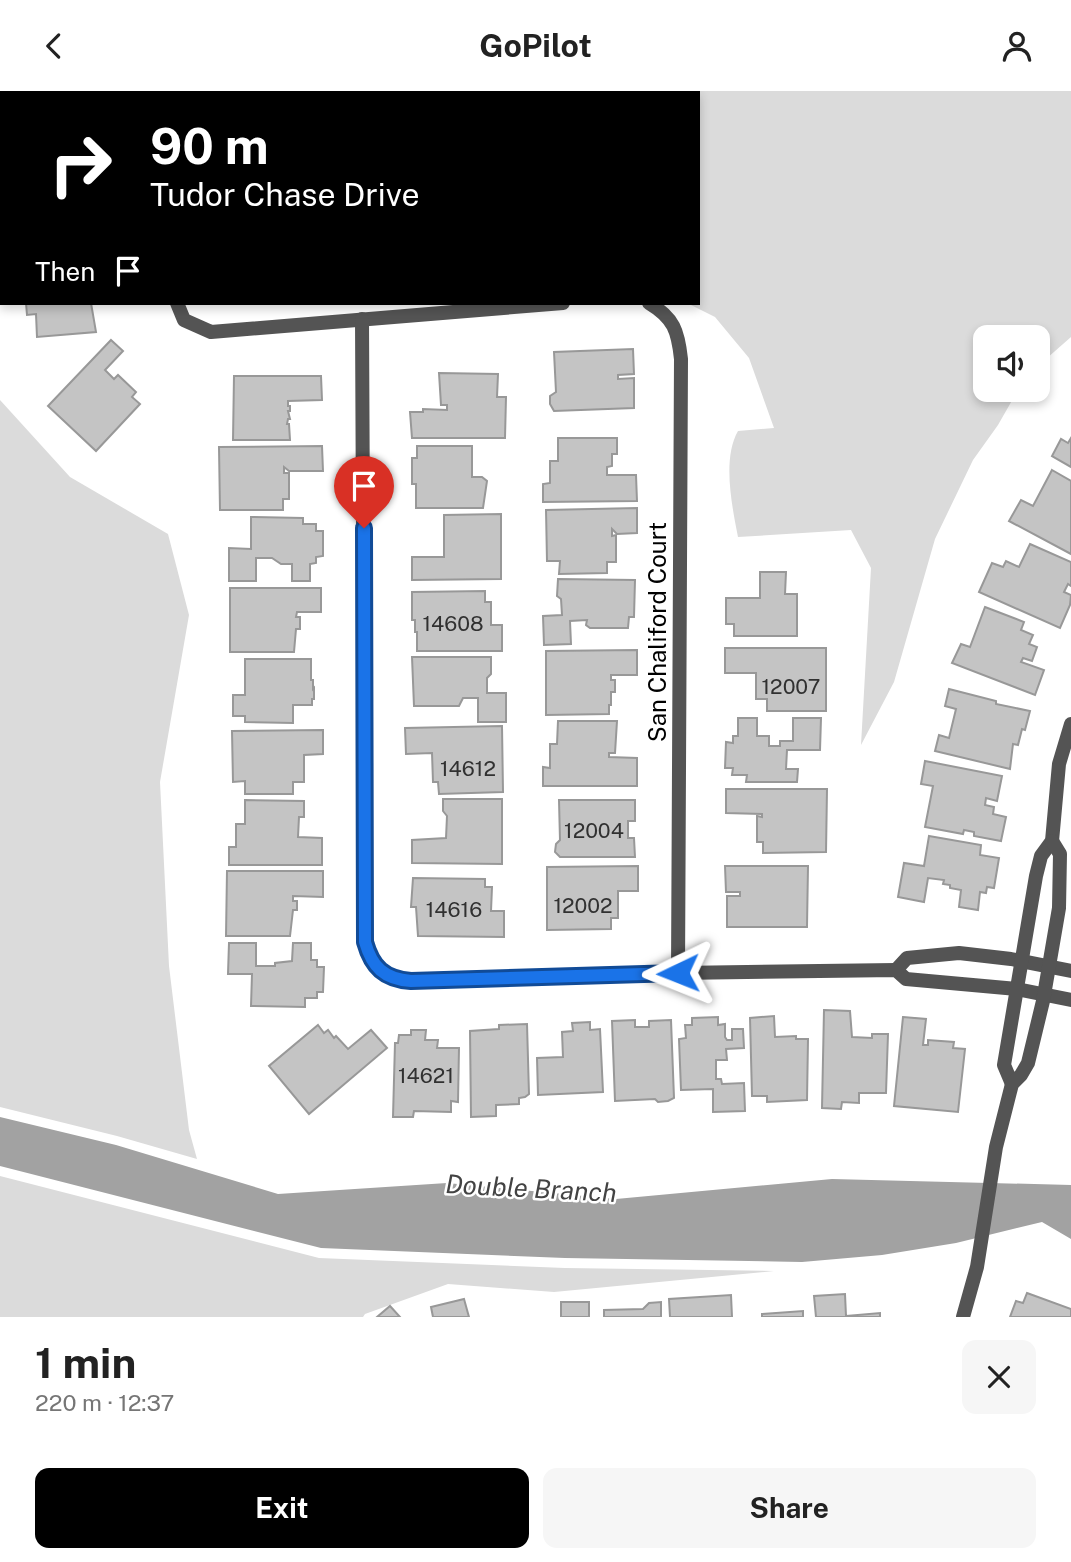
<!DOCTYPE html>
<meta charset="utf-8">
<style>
:root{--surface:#fff;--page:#f6f6f6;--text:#222;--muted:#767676;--accent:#000}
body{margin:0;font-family:"Public Sans",sans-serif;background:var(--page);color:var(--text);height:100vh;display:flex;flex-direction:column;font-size:26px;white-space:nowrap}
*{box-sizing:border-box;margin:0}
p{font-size:23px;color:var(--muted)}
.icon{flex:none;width:38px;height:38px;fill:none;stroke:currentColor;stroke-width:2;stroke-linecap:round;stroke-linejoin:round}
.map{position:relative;height:1226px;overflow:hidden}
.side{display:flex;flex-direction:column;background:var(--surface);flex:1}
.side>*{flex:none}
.top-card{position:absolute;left:0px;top:0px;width:700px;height:214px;box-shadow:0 4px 10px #0003;background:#000;color:#fff;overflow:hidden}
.controls{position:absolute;left:973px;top:234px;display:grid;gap:14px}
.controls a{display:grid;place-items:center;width:77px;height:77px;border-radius:14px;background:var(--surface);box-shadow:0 4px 10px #0003;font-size:35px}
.pin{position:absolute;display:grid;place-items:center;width:60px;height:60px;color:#fff;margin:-72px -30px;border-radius:50% 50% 50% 0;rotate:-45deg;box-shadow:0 0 7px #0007}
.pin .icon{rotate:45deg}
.me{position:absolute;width:77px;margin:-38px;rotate:268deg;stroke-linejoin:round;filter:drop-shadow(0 0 5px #0008)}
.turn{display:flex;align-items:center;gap:24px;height:147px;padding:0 35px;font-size:32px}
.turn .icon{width:91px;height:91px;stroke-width:2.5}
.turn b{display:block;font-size:49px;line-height:60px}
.then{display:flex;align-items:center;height:66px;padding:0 35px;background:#0003;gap:14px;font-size:26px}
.round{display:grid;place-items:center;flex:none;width:74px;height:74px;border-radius:14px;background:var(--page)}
.headline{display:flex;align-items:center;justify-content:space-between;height:119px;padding:0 35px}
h1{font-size:42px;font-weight:700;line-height:52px}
.primary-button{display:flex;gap:14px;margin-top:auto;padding:14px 35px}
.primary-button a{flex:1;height:80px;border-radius:14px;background:var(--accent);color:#fff;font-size:28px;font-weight:700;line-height:80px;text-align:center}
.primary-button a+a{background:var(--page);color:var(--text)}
header{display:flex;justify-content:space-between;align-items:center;height:91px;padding:0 35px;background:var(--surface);font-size:32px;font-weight:700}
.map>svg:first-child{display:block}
</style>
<header><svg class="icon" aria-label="back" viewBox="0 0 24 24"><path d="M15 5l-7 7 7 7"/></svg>GoPilot<svg class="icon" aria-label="person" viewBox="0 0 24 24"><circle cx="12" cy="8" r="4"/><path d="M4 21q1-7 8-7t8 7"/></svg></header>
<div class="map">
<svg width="1071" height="1226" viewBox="0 0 1071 1226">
<rect width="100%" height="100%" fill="#fff"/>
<!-- green -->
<g fill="#dbdbdb">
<path d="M 534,0 L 1071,0 L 1071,246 L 1038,275 L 1038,247 L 985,247 L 985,299 L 1018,299 L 998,334 L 973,369 L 935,448 L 894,591 L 861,654 L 871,477 L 851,439 L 738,446 C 732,415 722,368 738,340 L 774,337 L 749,267 L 715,226 L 687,212 L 698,212 L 698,2 Z"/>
<polygon points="0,309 70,386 168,443 189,524 160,691 169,875 189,1039 197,1068 117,1045 0,1016"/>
<polygon points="0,1085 319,1167 565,1177 774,1180 554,1201 448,1193 365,1223 363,1226 0,1226"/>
</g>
<!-- water -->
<polygon fill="#a2a2a2" points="0,1026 116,1054 278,1103 447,1092 616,1108 832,1088 1071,1094 1071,1148 1042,1131 956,1152 882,1164 802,1171 565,1167 321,1157 0,1075"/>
<!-- building -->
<g fill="#c4c4c4" stroke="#989898" stroke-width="2">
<rect x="26" y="0" width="72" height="2"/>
<polygon points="256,0 320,0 320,1 256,2"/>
<polygon points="26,212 91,212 96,241 37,246 36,223 27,224"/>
<polygon points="111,249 123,260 105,279 114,288 118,284 136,301 132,306 140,313 96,360 48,315"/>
<polygon points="633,258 634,283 618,284 618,288 634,287 634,317 554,320 550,313 550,305 556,301 554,261"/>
<polygon points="439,282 498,283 497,306 506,306 505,347 412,347 410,321 423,321 423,318 447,319 447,314 441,314"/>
<polygon points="234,285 321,285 322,309 288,310 288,315 290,315 290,320 288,320 290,328 288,328 287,333 289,333 290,349 233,349"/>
<polygon points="558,347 617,347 617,363 612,363 612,375 607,376 607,384 636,384 637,410 543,411 543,393 550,392 550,370 558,370"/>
<polygon points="1071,347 1071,376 1052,365 1061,348 1068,352"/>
<polygon points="322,355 323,380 289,380 284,376 284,382 289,382 289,408 283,408 283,419 220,419 219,356"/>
<polygon points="417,355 472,355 472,386 482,386 487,390 483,417 416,417 416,393 412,393 412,367 417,367"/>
<polygon points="1052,379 1071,390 1071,463 1009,430 1021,409 1033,415"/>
<polygon points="637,417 637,442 617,443 612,438 612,445 616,444 616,471 607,471 607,482 559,483 560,470 547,470 546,419"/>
<polygon points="501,423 501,488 412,489 412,466 444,466 444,424"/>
<polygon points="251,426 303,427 303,433 316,433 316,440 323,440 323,465 316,466 316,472 310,473 310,490 292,490 292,473 281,473 272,467 256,467 256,490 229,490 229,457 251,458"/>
<polygon points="1030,453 1071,471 1071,495 1068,493 1064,501 1071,504 1070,514 1060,537 979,501 992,472 1003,476 1006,470 1019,476"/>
<polygon points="760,481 786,481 785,503 797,503 797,545 734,545 734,533 726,533 726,507 760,507"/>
<polygon points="558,488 635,489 634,526 629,526 628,537 590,537 586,534 587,529 570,530 571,553 544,554 543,525 562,524 561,508 557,505"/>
<polygon points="230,497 321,497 321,521 297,521 296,526 300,526 300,538 296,538 294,561 230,561"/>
<polygon points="485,500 485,511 491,511 491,534 502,534 502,560 417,560 417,541 415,541 415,529 412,529 412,501"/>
<polygon points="985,516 1024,531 1021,539 1033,544 1029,553 1037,556 1032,570 1023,567 1021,571 1044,579 1035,604 952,572 961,553 970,556"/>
<polygon points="725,557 826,557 826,620 767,620 767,608 756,608 756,582 725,582"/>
<polygon points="637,559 637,584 611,584 611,589 615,589 615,601 611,601 611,614 609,614 609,623 546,624 546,560"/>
<polygon points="412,566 491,566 491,583 487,587 487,602 506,602 506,631 478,631 478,607 463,607 459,615 414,615"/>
<polygon points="245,568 311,568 311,589 313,589 313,598 314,597 314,608 312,608 312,614 293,614 293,632 245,631 245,625 233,625 233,604 245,604"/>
<polygon points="949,598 996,610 996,613 1030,620 1025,639 1022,638 1018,654 1013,653 1010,678 935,660 939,644 949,647 956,618 945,615"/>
<polygon points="738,627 757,627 757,645 769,645 769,655 780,655 780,650 793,650 793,627 821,627 820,659 787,659 786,678 798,678 797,691 746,691 747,684 732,684 733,677 725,677 726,651 733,652 733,645 738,645"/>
<polygon points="558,630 617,630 615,662 609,662 609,666 637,667 637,695 543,695 543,676 550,677 550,653 557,653"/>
<polygon points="502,635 503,701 439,703 438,691 433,691 432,662 406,663 405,637"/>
<polygon points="323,639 323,663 304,664 304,691 293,691 293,703 245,703 245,690 233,691 232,640"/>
<polygon points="925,670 1002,685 997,710 986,707 985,714 994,716 993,723 1006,726 1001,750 974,745 974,741 964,739 963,743 925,736 933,695 921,693"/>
<polygon points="726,698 827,698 826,761 763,762 763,751 757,751 757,725 762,726 762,723 726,722"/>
<polygon points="443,708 502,708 502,773 412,772 412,749 446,747 447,725 443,720"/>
<polygon points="245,709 304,710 304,726 299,726 298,746 322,747 322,774 229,774 229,756 236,756 236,733 245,733"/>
<polygon points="559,709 635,709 635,730 628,730 628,747 634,747 635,766 560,766 555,761 556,753 560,749"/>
<polygon points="929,745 981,754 980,764 999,767 994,797 987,796 986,802 980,801 978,819 959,816 961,799 950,797 950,794 943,793 944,789 928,787 924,811 898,806 904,772 924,775"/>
<polygon points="638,775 638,800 618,800 618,827 611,827 611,838 547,839 547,776"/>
<polygon points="725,775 808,775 807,836 727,836 727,805 740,805 740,801 726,801"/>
<polygon points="227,780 323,780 323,806 293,805 293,810 297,810 297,819 293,819 290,845 226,845"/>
<polygon points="413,787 485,788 485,796 492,796 491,820 504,820 504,846 418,845 416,816 411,816"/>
<polygon points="229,852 256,852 256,875 275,875 275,872 292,870 293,852 311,852 311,869 317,869 317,876 324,876 323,901 317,901 317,907 305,907 305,916 251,915 252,883 228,883"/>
<polygon points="824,919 850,920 852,946 872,947 872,943 888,943 886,1002 859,1002 859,1012 842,1011 841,1018 822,1017"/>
<polygon points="774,925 775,946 796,945 796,948 808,948 807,1009 767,1011 767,1005 752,1005 750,927"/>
<polygon points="718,926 718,934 725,933 725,946 727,949 732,949 732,938 743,938 744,957 726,958 727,969 716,969 716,988 721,988 722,993 744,992 745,1020 713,1021 713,998 681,999 679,948 686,947 685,934 692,934 692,927"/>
<polygon points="903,926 926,928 923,954 928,954 928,949 954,951 953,957 965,958 958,1021 894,1015"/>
<polygon points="635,929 635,936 649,936 649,930 671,929 674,1007 668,1010 658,1011 655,1008 615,1010 612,930"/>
<polygon points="590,931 590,939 600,938 603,1001 538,1004 537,967 563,966 562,941 573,940 572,932"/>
<polygon points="527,933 529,1003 525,1006 519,1007 519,1013 496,1014 496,1025 471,1026 470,940 499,938 499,934"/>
<polygon points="318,934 324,942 328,939 334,947 336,945 348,958 371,939 387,957 309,1023 269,975"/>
<polygon points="411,939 426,939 425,949 438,949 437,957 459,957 458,1011 451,1010 451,1021 414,1020 413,1026 393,1026 395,952 398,952 399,944 411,944"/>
<polygon points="1027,1202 1071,1218 1071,1226 1010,1226 1016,1210 1023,1212"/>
<polygon points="845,1203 846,1225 880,1222 880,1226 816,1226 814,1205"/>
<polygon points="731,1204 732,1226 670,1226 669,1208"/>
<polygon points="464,1208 469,1226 433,1226 431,1216"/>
<rect x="561" y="1211" width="28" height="15"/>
<polygon points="661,1211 661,1226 604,1226 604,1219 643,1218 649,1212"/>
<polygon points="390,1215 400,1226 377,1226"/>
<polygon points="803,1220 803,1226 762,1226 762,1223"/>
</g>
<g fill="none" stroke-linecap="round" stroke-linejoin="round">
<!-- street -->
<g stroke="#545454" stroke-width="14">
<polyline points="160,0 161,2"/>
<polyline points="177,212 184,229 211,241 563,212"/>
<path d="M 649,212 C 674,227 678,240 681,268 L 678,882"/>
<path d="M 362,228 L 365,851 C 372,876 384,888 411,890 L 678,882 L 896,879 L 906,888 L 1017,898 L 1071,909"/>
<polyline points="896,879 907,867 959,862 1011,868 1071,880"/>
<polyline points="1012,993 1004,974 1036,785 1041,765 1052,750 1059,673 1071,633"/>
<polyline points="963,1226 977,1176 996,1056 1012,993 1021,984 1028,972 1043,910 1059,817 1060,763 1052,750"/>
</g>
</g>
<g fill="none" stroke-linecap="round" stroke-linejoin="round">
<!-- route casing -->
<g stroke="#114b97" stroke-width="18">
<path id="route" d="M 364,437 L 365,851 C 372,876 384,888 411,890 L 678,882"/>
</g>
<!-- route -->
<use href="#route" stroke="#1a73e8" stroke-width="12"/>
</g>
<g text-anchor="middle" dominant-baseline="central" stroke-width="5" stroke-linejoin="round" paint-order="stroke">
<!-- number labels -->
<g font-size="21" fill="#313131">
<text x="453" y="532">14608</text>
<text x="791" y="595">12007</text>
<text x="468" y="677">14612</text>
<text x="594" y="739">12004</text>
<text x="583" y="814">12002</text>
<text x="454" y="818">14616</text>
<text x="426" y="984">14621</text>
</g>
<!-- street labels -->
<g font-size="24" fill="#000" stroke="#fff">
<text transform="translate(657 541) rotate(-90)">San Chaliford Court</text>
</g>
<!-- water labels -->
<g font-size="26" font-style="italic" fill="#434343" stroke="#fff">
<text transform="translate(531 1097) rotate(3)">Double Branch</text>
</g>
</g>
</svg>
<div class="controls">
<a><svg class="icon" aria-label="sound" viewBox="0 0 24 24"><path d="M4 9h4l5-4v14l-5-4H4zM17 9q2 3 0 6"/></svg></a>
</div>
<div class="pin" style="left:364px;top:437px;background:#d93025"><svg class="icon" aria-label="arrive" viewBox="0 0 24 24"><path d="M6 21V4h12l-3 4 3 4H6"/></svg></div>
<svg class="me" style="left:678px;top:882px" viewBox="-20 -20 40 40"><path d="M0-17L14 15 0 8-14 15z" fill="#1a73e8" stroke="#fff" stroke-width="4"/></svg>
<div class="top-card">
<div class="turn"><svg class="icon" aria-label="right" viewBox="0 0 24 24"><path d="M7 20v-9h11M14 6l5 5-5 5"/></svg><div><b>90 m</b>Tudor Chase Drive</div></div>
<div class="then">Then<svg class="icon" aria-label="arrive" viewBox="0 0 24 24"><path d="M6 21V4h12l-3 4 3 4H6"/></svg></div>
</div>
</div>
<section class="side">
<div class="headline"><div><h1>1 min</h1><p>220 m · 12:37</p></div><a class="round"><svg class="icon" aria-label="close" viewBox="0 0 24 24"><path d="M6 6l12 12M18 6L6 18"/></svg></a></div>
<div class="primary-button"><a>Exit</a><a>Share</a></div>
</section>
